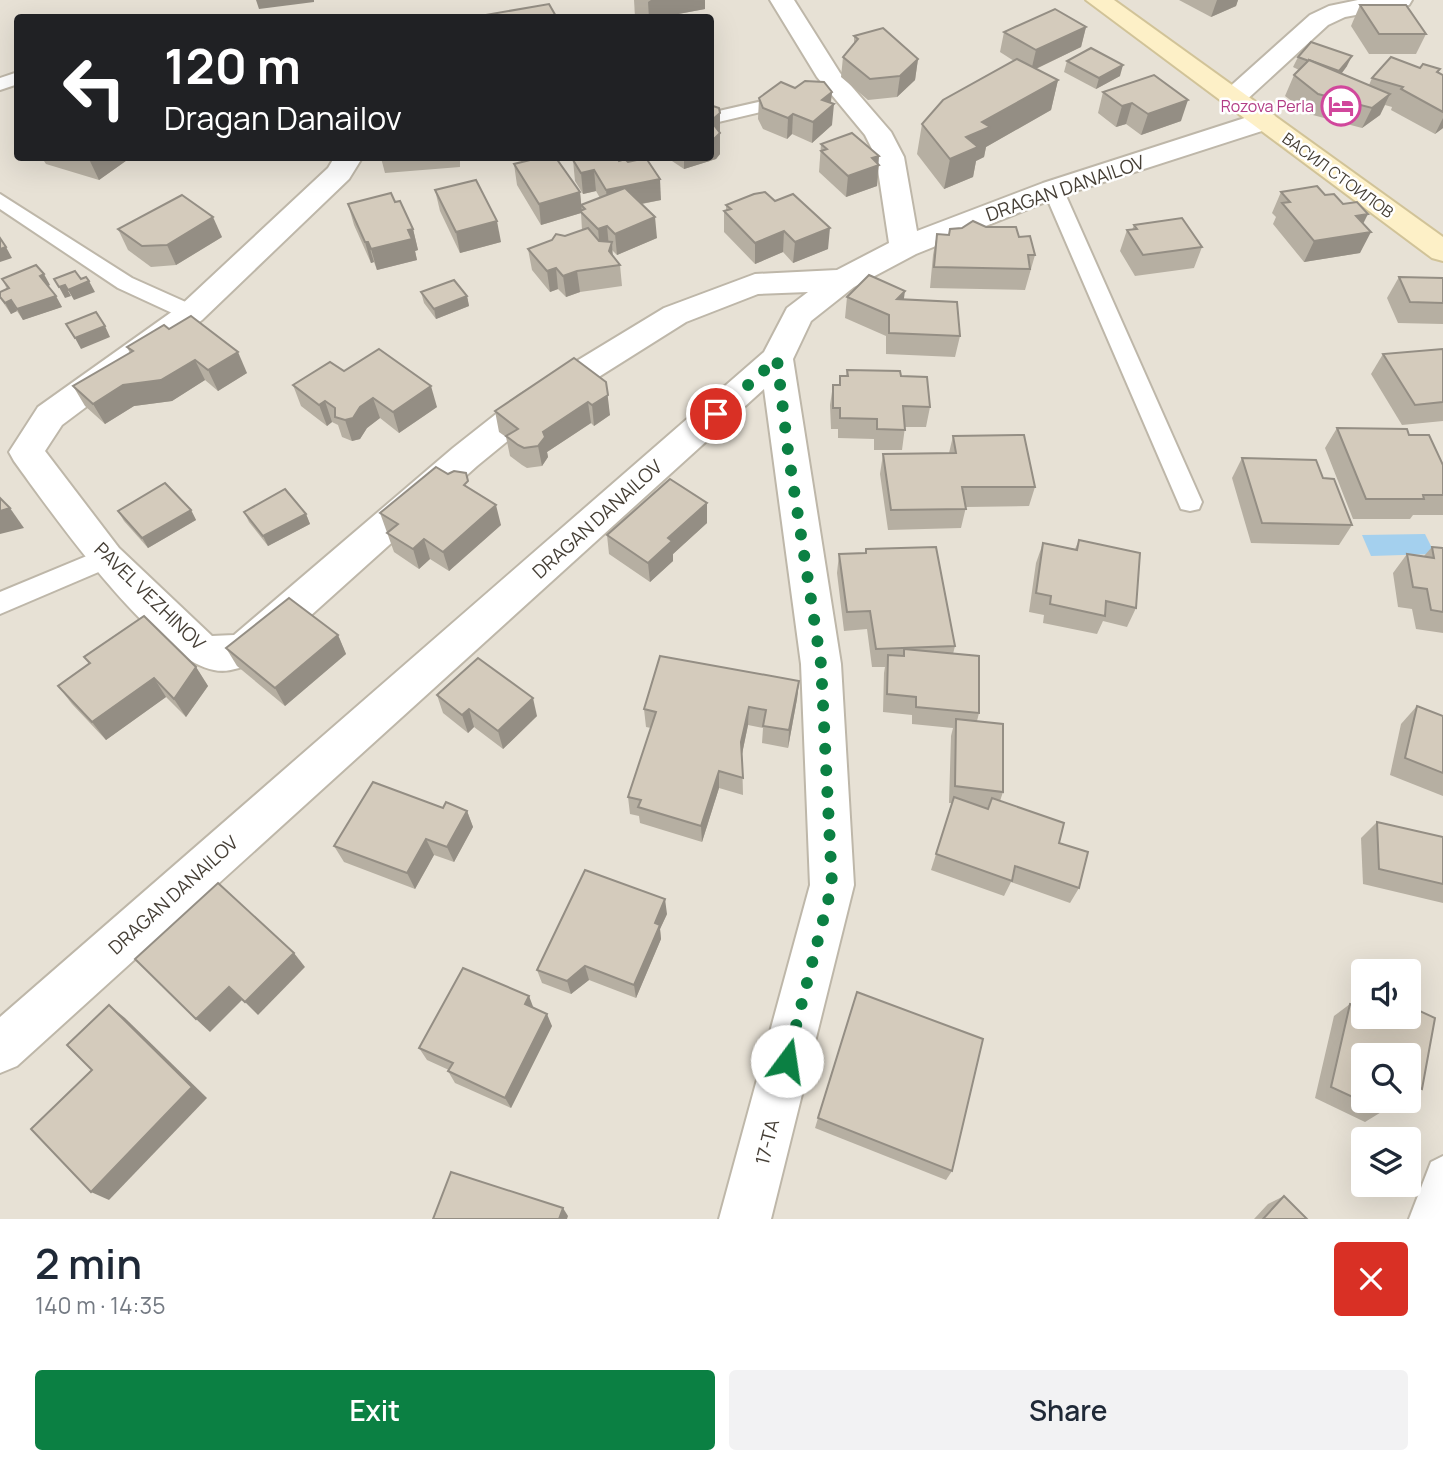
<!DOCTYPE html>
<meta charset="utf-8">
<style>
:root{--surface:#fff;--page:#f2f2f3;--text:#1f2937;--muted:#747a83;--accent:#0b8043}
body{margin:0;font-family:Manrope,sans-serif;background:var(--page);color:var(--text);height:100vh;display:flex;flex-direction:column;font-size:26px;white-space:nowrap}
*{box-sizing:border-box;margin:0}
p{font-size:23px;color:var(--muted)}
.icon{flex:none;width:38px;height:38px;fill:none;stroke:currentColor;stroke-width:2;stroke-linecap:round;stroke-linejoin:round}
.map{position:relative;height:1219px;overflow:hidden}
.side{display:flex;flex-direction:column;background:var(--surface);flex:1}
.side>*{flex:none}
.top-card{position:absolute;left:14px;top:14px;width:700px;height:147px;border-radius:7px;box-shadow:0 7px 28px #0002;background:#202124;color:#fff;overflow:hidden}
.buttons{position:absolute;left:1351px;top:959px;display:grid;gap:14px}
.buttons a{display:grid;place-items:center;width:70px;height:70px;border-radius:7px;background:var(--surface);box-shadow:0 7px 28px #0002;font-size:35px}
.pin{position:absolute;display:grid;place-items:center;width:60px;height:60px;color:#fff;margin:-30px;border:4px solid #fff;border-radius:50%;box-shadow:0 2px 7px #0007}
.me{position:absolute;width:77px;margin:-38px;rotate:14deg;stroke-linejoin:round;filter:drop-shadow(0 0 5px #0008)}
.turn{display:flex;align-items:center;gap:24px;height:147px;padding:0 35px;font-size:32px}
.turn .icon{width:91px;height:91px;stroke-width:2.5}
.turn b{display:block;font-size:49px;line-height:60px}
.round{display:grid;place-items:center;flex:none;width:74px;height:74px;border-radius:7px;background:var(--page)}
.overview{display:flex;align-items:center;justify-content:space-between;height:119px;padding:0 35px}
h1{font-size:42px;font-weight:600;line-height:52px}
.action{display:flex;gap:14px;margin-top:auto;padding:14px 35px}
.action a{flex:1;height:80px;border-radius:7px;background:var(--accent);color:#fff;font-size:28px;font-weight:600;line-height:80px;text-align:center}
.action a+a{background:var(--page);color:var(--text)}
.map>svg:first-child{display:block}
</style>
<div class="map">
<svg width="1443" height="1219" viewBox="0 0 1443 1219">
<rect width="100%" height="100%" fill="#f3efe7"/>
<!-- residential -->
<path fill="#e7e1d5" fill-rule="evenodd" d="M 0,0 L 1443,0 L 1443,1219 L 0,1219 ZM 18,18 L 710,18 L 710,158 L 18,158 ZM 1363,971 L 1409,971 L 1409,1017 L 1363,1017 ZM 1363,1055 L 1409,1055 L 1409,1101 L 1363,1101 ZM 1363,1139 L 1409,1139 L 1409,1185 L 1363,1185 Z"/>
<!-- water -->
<polygon fill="#a4d0ee" points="1425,534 1435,554 1371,556 1362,535"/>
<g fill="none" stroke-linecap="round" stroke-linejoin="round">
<!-- lane casing -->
<g stroke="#beb7a9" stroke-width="4">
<g id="lane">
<polygon points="18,72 18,84 0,90 0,78"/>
<polygon points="793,94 799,95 802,99 799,103 710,124 710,113"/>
<polygon points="1053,183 1063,189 1202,502 1199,509 1190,511 1181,509 1178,502 1043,189"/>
<polygon points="0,194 132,278 199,308 202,313 199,318 183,318 118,288 0,209"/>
<polygon points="106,548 115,551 119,558 115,565 0,614 0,592"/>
<polygon points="1443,1156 1443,1219 1409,1219 1431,1162"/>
</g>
</g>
<!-- street casing -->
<g stroke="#beb7a9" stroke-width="4">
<g id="street">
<path d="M 770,0 L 794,0 L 840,73 L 891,132 L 904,157 L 917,231 L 1043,183 L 1254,115 L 1274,115 L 1278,121 L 1274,127 L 1063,195 L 916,254 L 854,287 L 811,321 L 793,359 L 841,664 L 854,885 L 771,1219 L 719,1219 L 810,885 L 801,664 L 764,389 L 17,1066 L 0,1073 L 0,1017 L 764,352 L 787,308 L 808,292 L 758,294 L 686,322 L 543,412 L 477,466 L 269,653 C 254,663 232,674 214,670 C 154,659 51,512 14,461 L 9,452 L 38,407 L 180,306 L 328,168 L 334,158 L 362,158 L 349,179 L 202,320 L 62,425 L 45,451 L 119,548 L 212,636 L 234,635 L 453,448 L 519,396 L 664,308 L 755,274 L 837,270 L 889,243 L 876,157 L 865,135 L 817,77 Z"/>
<polygon points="1358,0 1412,0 1409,5 1345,17 1328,25 1243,103 1225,103 1221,97 1225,91 1310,15 1329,6"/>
</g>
</g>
<!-- secondary casing -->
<g stroke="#d1c398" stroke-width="4">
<polygon id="secondary" points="1086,0 1114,0 1443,237 1443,261 1432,258"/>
</g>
<!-- lane -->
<use href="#lane" fill="#fff" fill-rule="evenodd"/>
<!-- street -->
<use href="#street" fill="#fff" fill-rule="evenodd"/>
<!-- secondary -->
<use href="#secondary" fill="#fdf0c7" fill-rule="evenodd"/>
</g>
<!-- wall -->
<g fill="#b6afa2">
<polygon points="634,0 705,0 705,9 657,18 636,18 635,17"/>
<polygon points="1179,0 1238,0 1236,6 1211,17"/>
<polygon points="1360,5 1426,34 1416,54 1369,54 1351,26"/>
<polygon points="1086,27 1081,47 1036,69 1058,80 1051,110 986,147 984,157 976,161 973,177 944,189 917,154 922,124 1014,61 1000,52 1004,32"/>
<polygon points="854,36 918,59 915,80 897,97 868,100 841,77 843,57 854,44"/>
<polygon points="1298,57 1347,66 1342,73 1369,85 1372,78 1420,68 1443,75 1443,128 1435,134 1391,110 1392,107 1385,105 1380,115 1362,128 1309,114 1285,96 1294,75 1299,70 1293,67"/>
<polygon points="1067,61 1120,76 1096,89 1064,72"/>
<polygon points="795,88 832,92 831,103 832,125 812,143 792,134 787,139 763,129 758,119 759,98"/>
<polygon points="1103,92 1181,121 1141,135 1126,124 1116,127 1098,113"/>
<polygon points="720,113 720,154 716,159 684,169 669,159 669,158 710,158"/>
<polygon points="821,144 878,164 879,165 877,186 846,197 819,172"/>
<polygon points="42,158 130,158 99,180 46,164"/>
<polygon points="381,158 460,158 460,167 385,173"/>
<polygon points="573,160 619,161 661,200 642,204 657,238 617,255 612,250 613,256 620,265 622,286 580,292 566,297 558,289 550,292 532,270 528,249 582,230 581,213 541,225 517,185 514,164 580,192 581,205 600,198 596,191 583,194 575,181"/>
<polygon points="435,190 501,242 460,253 440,211"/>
<polygon points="1281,192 1325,195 1343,204 1363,224 1360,253 1304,262 1273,224 1276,217 1272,213"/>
<polygon points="395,202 413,229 418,250 415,251 417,260 377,270 374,262 371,263 354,225 348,204"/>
<polygon points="726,205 828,249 793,263 783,252 755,264 724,232 724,211 726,210"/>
<polygon points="1134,225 1202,247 1194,268 1135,276 1120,251 1127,230 1132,230"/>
<polygon points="986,227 1019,237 1035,255 1025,290 930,288 933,255 937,234 949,235"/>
<polygon points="118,229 222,237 176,265 151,267 128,250"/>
<polygon points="1399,277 1443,303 1443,324 1398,323 1387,298"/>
<polygon points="2,279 50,285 47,286 62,307 23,320 17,311 11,314 0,298 0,292 7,289"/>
<polygon points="421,292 467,296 469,306 436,319 424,303"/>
<polygon points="847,297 904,300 960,336 955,357 886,354 886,336 845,318"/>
<polygon points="169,329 247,373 218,391 205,380 172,401 134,406 105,424 85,406 73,386 130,353 127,347"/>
<polygon points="1443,349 1443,421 1402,425 1371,374 1383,354"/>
<polygon points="574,358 610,415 594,426 591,423 547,452 548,457 542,466 527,468 522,465 510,456 506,437 499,432 495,411"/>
<polygon points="847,370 901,376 930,407 926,427 905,427 902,450 874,450 874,439 838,438 838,429 831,429 830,405 833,385 839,385 840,376 846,376"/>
<polygon points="344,371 437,407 399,433 380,418 367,428 360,439 352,441 342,437 338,425 332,422 327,426 301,406 293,385"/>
<polygon points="1337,428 1409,435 1443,465 1443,515 1413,515 1410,519 1353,519 1325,448"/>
<polygon points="953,436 1035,487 1029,506 966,507 961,528 888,530 880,474 883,454 949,453"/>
<polygon points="1242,458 1323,478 1352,525 1339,545 1251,543 1232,478"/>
<polygon points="470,489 501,525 449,571 430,559 419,569 394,552 380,513"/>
<polygon points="191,510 196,520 148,548 124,521 118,511"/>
<polygon points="244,512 306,514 310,524 268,546 249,522"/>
<polygon points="707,523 673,554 673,561 650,582 609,554 607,535"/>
<polygon points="1079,540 1136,608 1127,627 1103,621 1097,634 1043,623 1044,615 1029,612 1036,563 1043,543 1075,549"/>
<polygon points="1432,547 1443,548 1443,633 1416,629 1412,609 1398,607 1393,573 1407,554 1424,556"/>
<polygon points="866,549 955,646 953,654 979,713 977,721 1003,792 1000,801 1059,843 1079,888 1070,903 1011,882 1004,896 931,870 952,803 949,803 951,736 953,728 912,724 912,715 883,712 884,673 885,667 872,667 867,629 844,631 837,573 839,554 865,553"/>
<polygon points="338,635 346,654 285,706 237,666 226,648"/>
<polygon points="84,657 196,667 208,686 186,717 166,697 106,740 72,704 58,686 89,664"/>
<polygon points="799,681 797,699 788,748 762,743 763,728 748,725 742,754 743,795 719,788 702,842 640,823 639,816 630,814 628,797 651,728 646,727 644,709"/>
<polygon points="437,695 537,716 503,749 474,727 468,733 443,713"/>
<polygon points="1417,706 1443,716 1443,796 1390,775 1401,724"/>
<polygon points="443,808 467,811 473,827 454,862 434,855 415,889 344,862 334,846"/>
<polygon points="1377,822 1443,837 1443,903 1363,884 1361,838"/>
<polygon points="667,914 660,929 661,939 636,998 589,980 571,994 542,983 537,970"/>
<polygon points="1363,992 1363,1017 1409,1017 1409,1006 1435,1018 1422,1089 1409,1096 1409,1055 1363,1055 1363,1101 1385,1101 1383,1111 1365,1122 1315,1098 1334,1016 1350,1004 1351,1004 1352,1001"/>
<polygon points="533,1007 552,1026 511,1108 455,1083 448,1071 449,1070 427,1060 419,1048"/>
<polygon points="818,1118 952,1171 946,1180 815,1128"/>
<polygon points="1284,1196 1307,1219 1254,1219 1268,1204"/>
</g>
<!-- shaded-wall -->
<g fill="#948e84">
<polygon points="256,0 314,0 314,2 259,9"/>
<polygon points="651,0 705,0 705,9 657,18 649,18 648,2"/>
<polygon points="1217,0 1238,0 1236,6 1211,17"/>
<polygon points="1086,27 1081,47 1031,71 1036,50"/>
<polygon points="1352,56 1347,66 1335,82 1339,71"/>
<polygon points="918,59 915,80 897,97 900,76"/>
<polygon points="1123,65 1120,76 1096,89 1099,78"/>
<polygon points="1058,80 1051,110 986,147 984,157 976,161 973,177 944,189 950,159 966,137 982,122"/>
<polygon points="832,92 830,107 834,104 832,125 812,143 813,122 822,100"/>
<polygon points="1390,94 1380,115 1362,128 1372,108"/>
<polygon points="1188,100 1181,121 1141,135 1148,114"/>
<polygon points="1132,103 1126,124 1116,127 1122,106"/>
<polygon points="720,113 720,154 716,159 684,169 684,158 710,158 711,121"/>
<polygon points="793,114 792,134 787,139 788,118"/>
<polygon points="1443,118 1443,128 1435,134"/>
<polygon points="879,156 877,186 846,197 848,176 872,158"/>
<polygon points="92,158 130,158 99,180 89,159"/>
<polygon points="594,170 596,191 583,194 581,173"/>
<polygon points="660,179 661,200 608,210 606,190"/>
<polygon points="580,192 582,212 580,211 581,213 541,225 539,204"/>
<polygon points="1368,214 1358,234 1371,232 1360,253 1304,262 1314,241 1356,216"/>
<polygon points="213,217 222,237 176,265 167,245"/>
<polygon points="655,217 657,238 617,255 615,234"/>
<polygon points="497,221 501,242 460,253 456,232"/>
<polygon points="607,226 609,247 600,250 598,229"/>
<polygon points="830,228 828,249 793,263 795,242"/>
<polygon points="413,229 418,250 415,251 417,260 377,270 371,249 408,230"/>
<polygon points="784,231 783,252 755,264 755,243"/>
<polygon points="365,242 368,242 374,262 371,263"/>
<polygon points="612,242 613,263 609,251"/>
<polygon points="6,247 12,258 0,262 0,249"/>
<polygon points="556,268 558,289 550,292 547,271"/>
<polygon points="577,271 580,292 566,297 563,276"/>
<polygon points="44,274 50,285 46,287 40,276"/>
<polygon points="89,281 95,292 74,300 68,290"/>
<polygon points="65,285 71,296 65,298 59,287"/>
<polygon points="905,291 902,312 897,299"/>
<polygon points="56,296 62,307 23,320 17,309"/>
<polygon points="467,296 469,306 436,319 434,309"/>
<polygon points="11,300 17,311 11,314 5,303"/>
<polygon points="105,326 110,337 81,349 75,338"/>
<polygon points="238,352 247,373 218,391 208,370"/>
<polygon points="195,360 205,380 172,401 134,406 105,424 93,404 123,385"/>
<polygon points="606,382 610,415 594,426 592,405"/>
<polygon points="431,386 437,407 399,433 393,412"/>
<polygon points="373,398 380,418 367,428 360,439 352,441 345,420 360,407"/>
<polygon points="325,401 332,422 327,426 319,405"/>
<polygon points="588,402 591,423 547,452 548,457 542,466 538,446 543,432"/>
<polygon points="707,503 707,523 673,554 673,561 650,582 648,563 668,538"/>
<polygon points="496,505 501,525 449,571 443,552"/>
<polygon points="10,508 24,528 0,534 0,511"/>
<polygon points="191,510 196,520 148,548 142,538"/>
<polygon points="306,514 310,524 268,546 263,536"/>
<polygon points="424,539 430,559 419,569 413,549"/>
<polygon points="338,635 346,654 285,706 275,688"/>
<polygon points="196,667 208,686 186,717 174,699"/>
<polygon points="154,678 166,697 106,740 92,722"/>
<polygon points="799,681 797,699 788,748 789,730"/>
<polygon points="533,698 537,716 503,749 498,731"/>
<polygon points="749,707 748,725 741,759 741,742"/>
<polygon points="469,709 474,727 468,733 462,715"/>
<polygon points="719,771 719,788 702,842 701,826"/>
<polygon points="467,811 473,827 454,862 447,847"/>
<polygon points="426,839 434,855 415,889 407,873"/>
<polygon points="665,899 667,914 660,929 661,939 636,998 634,985 655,923"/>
<polygon points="294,953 305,967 258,1015 245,1002"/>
<polygon points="585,966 589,980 571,994 567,981"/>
<polygon points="229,987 242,1000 210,1032 196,1019"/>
<polygon points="529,996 534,1009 525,1004"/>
<polygon points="109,1005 125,1018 207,1098 109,1200 91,1192"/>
<polygon points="547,1014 552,1026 511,1108 505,1098"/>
<polygon points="563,1208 568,1216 567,1219 559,1219"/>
</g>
<!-- building -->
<g fill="#d4cbbc" stroke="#948e84" stroke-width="2">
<polygon points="549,4 557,18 481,18 480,16"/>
<polygon points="1360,5 1406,5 1426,34 1379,34"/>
<polygon points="1055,9 1086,27 1036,50 1004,32"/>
<polygon points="883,28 918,59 900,76 870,79 843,57 858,39 854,36"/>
<polygon points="1311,42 1352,56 1339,71 1309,60 1309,61 1298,57"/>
<polygon points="1091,48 1123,65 1099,78 1067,61"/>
<polygon points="1391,57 1420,68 1423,64 1440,69 1437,72 1443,75 1443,112 1401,89 1403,87 1372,78"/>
<polygon points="1017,59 1058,80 982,122 990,127 966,137 978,147 950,159 922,124 943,100"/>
<polygon points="1309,60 1390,94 1372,108 1318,94 1294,75"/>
<polygon points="1154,75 1188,100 1148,114 1132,103 1122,106 1103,92"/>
<polygon points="805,81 824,82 832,92 822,100 834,104 813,122 793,114 788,118 763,108 759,98 781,82 795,88"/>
<polygon points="710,105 719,108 720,113 711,121 720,133 715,138 710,140"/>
<polygon points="852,133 879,156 872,158 879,165 848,176 821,151 827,149 821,144"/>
<polygon points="538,158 556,158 580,192 539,204 514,164"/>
<polygon points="584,158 617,158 619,161 625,159 628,162 646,158 660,179 606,190 594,170 581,173 573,160"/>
<polygon points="476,180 497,221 456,232 435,190"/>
<polygon points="1317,186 1325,195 1334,194 1343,204 1357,202 1368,214 1356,216 1371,232 1314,241 1282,203 1290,202 1281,192"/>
<polygon points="625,188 655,217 615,234 607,226 598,229 580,211 585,209 581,205"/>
<polygon points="765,192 775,201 793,194 830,228 795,242 784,231 755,243 724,211 731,209 726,205 754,194"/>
<polygon points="391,193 395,202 400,201 413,229 408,230 412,239 371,249 368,242 365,242 348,204"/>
<polygon points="182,195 213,217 167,245 142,246 118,229"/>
<polygon points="1182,218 1202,247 1143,255 1127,230 1137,229 1134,225"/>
<polygon points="973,221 986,227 1016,227 1019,237 1030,236 1035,255 1028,255 1030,269 934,267 937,234 949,235 950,229 962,228"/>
<polygon points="588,228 599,241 612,242 609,251 620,265 577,271 563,276 556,268 547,271 528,249 552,240 556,234 565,236"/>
<polygon points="0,238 6,247 0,249"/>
<polygon points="36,265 44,274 40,276 56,296 17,309 11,300 5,303 0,297 0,292 9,288 2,279"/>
<polygon points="75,271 81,279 86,277 89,281 68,290 65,285 59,287 54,279"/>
<polygon points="869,275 905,291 897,299 957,302 960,336 889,333 889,315 847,297"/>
<polygon points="1399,277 1443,278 1443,303 1410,302"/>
<polygon points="454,280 467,296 434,309 421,292"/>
<polygon points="96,312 105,326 75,338 66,324"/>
<polygon points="191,316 238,352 208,370 195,360 161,380 123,385 93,404 73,386 133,351 127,347 164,325 169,329"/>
<polygon points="379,349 431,386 393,412 373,398 360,407 353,418 345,420 335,417 335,408 325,401 319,405 293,385 330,362 344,371"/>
<polygon points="1443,349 1443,402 1415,405 1383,354"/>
<polygon points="574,358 606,382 608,395 592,405 588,402 543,432 545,437 538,446 524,448 518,445 506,436 518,429 495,411"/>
<polygon points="847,370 900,371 901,376 927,377 930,407 903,406 905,430 877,429 877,419 840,418 840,408 833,408 833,385 840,385 840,376 848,376"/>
<polygon points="1337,428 1407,429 1409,435 1429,435 1443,465 1443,495 1423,495 1424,499 1366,499"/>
<polygon points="1024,435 1035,487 962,487 966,509 891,510 883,454 956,453 953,436"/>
<polygon points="1242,458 1316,460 1323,478 1334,479 1352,525 1262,523"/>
<polygon points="436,467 448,474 454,471 466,473 468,481 464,485 496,505 443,552 424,539 413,549 387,533 398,524 380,513"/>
<polygon points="670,479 707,503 668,538 672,541 648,563 607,535"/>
<polygon points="165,483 191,510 142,538 118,511"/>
<polygon points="285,489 306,514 263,536 244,512"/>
<polygon points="0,498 10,508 0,511"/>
<polygon points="1079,540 1140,553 1136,608 1106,601 1105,616 1050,604 1051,596 1036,593 1043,543 1077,550"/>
<polygon points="936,547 955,646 876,649 870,611 847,612 839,554 866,553 866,549"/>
<polygon points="1432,547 1443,548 1443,612 1431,610 1427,589 1413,587 1407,554 1434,558"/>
<polygon points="289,598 338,635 275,688 226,648"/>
<polygon points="144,616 196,667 174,699 154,678 92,722 58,686 90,663 84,657"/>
<polygon points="904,649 979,656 979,713 916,707 916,697 887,694 888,655 904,656"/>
<polygon points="660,656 799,681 789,730 763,726 766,710 749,707 741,742 743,778 719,771 701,826 638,807 641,800 628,797 656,712 644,709"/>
<polygon points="478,658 533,698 498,731 469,709 462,715 437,695"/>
<polygon points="1417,706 1443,716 1443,773 1405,758"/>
<polygon points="956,719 1003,724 1003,792 955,786"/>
<polygon points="373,782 443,808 446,802 467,811 447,847 426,839 407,873 334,846"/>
<polygon points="954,797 988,809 992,798 1064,823 1059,843 1088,852 1079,888 1015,866 1012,881 936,854"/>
<polygon points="1377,822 1443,837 1443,884 1379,869"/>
<polygon points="585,870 665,899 655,923 660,925 634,985 585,966 567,981 537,970"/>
<polygon points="218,883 294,953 245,1002 229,987 196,1019 135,959"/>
<polygon points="463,968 529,996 525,1004 547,1014 505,1098 448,1071 453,1063 419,1048"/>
<polygon points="857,992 983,1039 952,1171 818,1118"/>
<polygon points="1350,1004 1363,1009 1363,1017 1409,1017 1409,1006 1435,1018 1422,1089 1409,1083 1409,1055 1363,1055 1363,1101 1385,1101 1383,1111 1331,1087"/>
<polygon points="109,1005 192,1087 91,1192 31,1129 92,1070 67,1045"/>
<polygon points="451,1172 563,1208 559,1219 433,1219"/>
<polygon points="1284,1196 1307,1219 1263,1219"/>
</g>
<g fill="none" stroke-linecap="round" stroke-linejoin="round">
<!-- route -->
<polyline stroke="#0b8043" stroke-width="12" stroke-dasharray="0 21.6" points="716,414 777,359 788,451 821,664 832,885 787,1061"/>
</g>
<!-- icons -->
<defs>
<g id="hotel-ring" transform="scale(2.0125)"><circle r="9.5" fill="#fff" stroke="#d1479c" stroke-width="1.5"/><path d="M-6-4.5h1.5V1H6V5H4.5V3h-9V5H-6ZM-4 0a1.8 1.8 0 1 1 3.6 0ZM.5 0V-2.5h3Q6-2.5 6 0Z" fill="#d1479c"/></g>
</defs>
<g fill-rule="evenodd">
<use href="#hotel-ring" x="1341" y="106"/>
</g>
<g text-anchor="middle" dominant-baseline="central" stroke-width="5" stroke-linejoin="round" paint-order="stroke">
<!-- far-hotel labels -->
<g font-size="16" fill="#b23c85" stroke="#fff" text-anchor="end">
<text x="1314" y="106">Rozova Perla</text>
</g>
<!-- far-street labels -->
<g font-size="16" fill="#463f36" stroke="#fff">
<text transform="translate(1338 175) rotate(36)">ВАСИЛ СТОИЛОВ</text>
</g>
<!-- street labels -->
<g font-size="19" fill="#463f36" stroke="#fff">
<text transform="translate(1065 188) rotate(-19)">DRAGAN DANAILOV</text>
<text transform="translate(597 519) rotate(-42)">DRAGAN DANAILOV</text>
<text transform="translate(150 596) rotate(44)">PAVEL VEZHINOV</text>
<text transform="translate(173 895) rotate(-42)">DRAGAN DANAILOV</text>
<text transform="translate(767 1142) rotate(-76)">17-ТА</text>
</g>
</g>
</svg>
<div class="buttons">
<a><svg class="icon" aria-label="sound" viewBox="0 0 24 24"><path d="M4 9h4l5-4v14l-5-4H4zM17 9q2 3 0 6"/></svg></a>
<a><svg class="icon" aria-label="search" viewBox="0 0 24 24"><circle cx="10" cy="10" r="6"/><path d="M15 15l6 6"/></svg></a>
<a><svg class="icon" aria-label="layers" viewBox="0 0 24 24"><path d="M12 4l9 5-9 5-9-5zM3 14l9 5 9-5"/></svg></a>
</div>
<div class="pin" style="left:716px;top:414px;background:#d93025"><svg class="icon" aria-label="arrive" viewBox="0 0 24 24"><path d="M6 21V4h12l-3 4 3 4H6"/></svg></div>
<svg class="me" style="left:787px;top:1061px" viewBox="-20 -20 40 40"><circle r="19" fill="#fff"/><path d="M0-13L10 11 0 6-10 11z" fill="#0b8043"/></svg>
<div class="top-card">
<div class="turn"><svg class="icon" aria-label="left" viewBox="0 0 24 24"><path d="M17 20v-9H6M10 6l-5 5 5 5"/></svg><div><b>120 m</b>Dragan Danailov</div></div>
</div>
</div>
<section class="side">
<div class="overview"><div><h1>2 min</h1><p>140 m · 14:35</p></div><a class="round" style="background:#d93025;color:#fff"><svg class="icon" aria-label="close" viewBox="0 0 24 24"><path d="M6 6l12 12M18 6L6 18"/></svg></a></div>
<div class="action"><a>Exit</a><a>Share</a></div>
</section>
